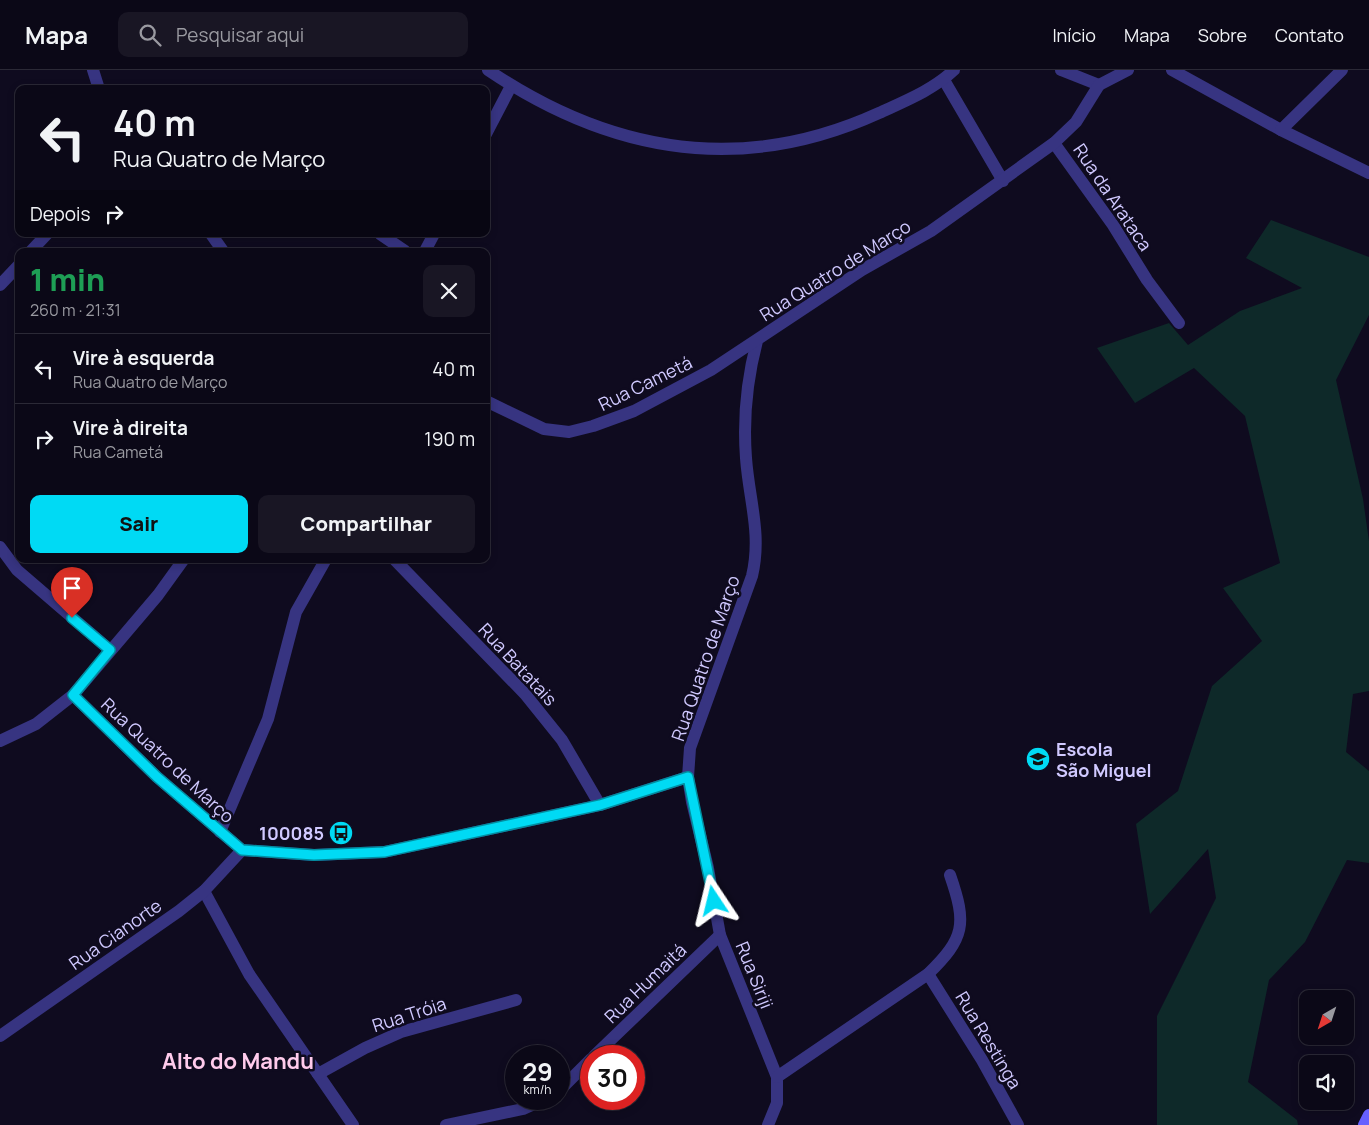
<!DOCTYPE html>
<html lang="pt">
<meta charset="utf-8">
<style>
:root{--surface:#0b0817;--page:#191624;--text:#f1f3f6;--muted:#9a9aa1;--line:#2b2936;--accent:#00daf4}
body{margin:0;font-family:Manrope,sans-serif;background:var(--page);color:var(--text);height:100vh;display:flex;flex-direction:column;font-size:19px;white-space:nowrap}
*{box-sizing:border-box;margin:0}
p{font-size:16px;color:var(--muted)}
.icon{flex:none;width:28px;height:28px;fill:none;stroke:currentColor;stroke-width:2;stroke-linecap:round;stroke-linejoin:round}
.map{position:relative;flex:1;overflow:hidden}
.drawer{position:absolute;left:15px;top:178px;width:475px;height:315px;display:flex;flex-direction:column;background:var(--surface);border-radius:10px;box-shadow:0 2px 8px #0003,0 0 0 1px var(--line)}
.drawer>*{flex:none}
.banner{position:absolute;left:15px;top:15px;width:475px;height:152px;border-radius:10px;box-shadow:0 2px 8px #0003,0 0 0 1px var(--line);background:#0b0817;color:var(--text);overflow:hidden}
.needle{width:32px;rotate:219deg}
.fabs{position:absolute;left:1299px;top:920px;display:grid;gap:10px}
.fabs a{display:grid;place-items:center;width:55px;height:55px;border-radius:10px;background:var(--surface);box-shadow:0 2px 8px #0003,0 0 0 1px var(--line);font-size:25px}
.speed{position:absolute;left:505px;top:975px;display:flex;gap:10px;font-size:25px;font-weight:700;text-align:center}
.speed>*{display:grid;place-content:center;width:65px;height:65px;border-radius:50%;background:var(--surface);box-shadow:0 2px 8px #0003,0 0 0 1px var(--line);line-height:1}
.speed small{font-size:12px;font-weight:400}
.speed .limit{border:8px solid #d22;background:#fff;color:#111}
.pin{position:absolute;display:grid;place-items:center;width:42px;height:42px;color:#fff;margin:-51px -21px;border-radius:50% 50% 50% 0;rotate:-45deg;box-shadow:0 0 5px #0007}
.pin .icon{rotate:45deg}
.me{position:absolute;width:55px;margin:-28px;rotate:350deg;stroke-linejoin:round;filter:drop-shadow(0 0 4px #0008)}
.turn{display:flex;align-items:center;gap:18px;height:105px;padding:0 15px;font-size:22px}
.turn .icon{width:65px;height:65px;stroke-width:2.5}
.turn b{display:block;font-size:35px;line-height:42px}
.then{display:flex;align-items:center;height:48px;padding:0 15px;background:#0003;gap:10px;font-size:19px}
.round{display:grid;place-items:center;flex:none;width:52px;height:52px;border-radius:10px;background:var(--page)}
.headline{display:flex;align-items:center;justify-content:space-between;height:85px;padding:0 15px}
h1{font-size:30px;font-weight:800;line-height:38px;color:#1e9e55}
.action{display:flex;gap:10px;margin-top:auto;padding:10px 15px}
.action a{flex:1;height:58px;border-radius:10px;background:var(--accent);color:#111;font-size:20px;font-weight:800;line-height:58px;text-align:center}
.action a+a{background:var(--page);color:var(--text)}
ul{padding:0;list-style:none}
li{display:flex;align-items:center;gap:15px;height:70px;padding:0 15px;border-top:1px solid var(--line)}
li div{flex:1}
li b{display:block;font-size:19px}
li em{font-style:normal}
header{display:flex;align-items:center;gap:30px;box-sizing:border-box;height:70px;padding:0 25px;background:var(--surface);border-bottom:1px solid var(--line)}
header strong{font-size:24px}
nav{display:flex;gap:28px;margin-inline-start:auto;font-size:18px}
.search{width:350px;height:45px;background:var(--page);display:flex;align-items:center;gap:12px;box-sizing:border-box;padding:0 18px;border-radius:10px;color:var(--muted);font-size:19px}
.map>svg:first-child{display:block}
</style>
<header>
<strong>Mapa</strong>
<div class="search"><svg class="icon" aria-label="search" viewBox="0 0 24 24"><circle cx="10" cy="10" r="6"/><path d="M15 15l6 6"/></svg>Pesquisar aqui</div>
<nav><a>Início</a><a>Mapa</a><a>Sobre</a><a>Contato</a></nav>
</header>
<div class="map">
<svg width="1369" height="1055" viewBox="0 0 1369 1055">
<rect width="100%" height="100%" fill="#0f0b1f"/>
<!-- green -->
<polygon fill="#0e2929" points="1271,150 1369,187 1369,245 1336,310 1363,429 1369,471 1369,621 1353,624 1346,682 1369,701 1369,793 1347,790 1305,872 1269,910 1248,1012 1297,1050 1298,1055 1157,1055 1157,946 1216,828 1208,779 1150,844 1136,754 1178,721 1212,616 1262,571 1223,518 1280,493 1245,346 1194,298 1135,333 1097,278 1169,253 1188,275 1240,241 1302,218 1246,188"/>
<g fill="none" stroke-linecap="round" stroke-linejoin="round">
<!-- minor -->
<g stroke="#373481" stroke-width="12">
<polyline points="93,0 99,19"/>
<polyline points="1061,0 1099,15"/>
<polyline points="1172,0 1281,60 1369,103"/>
<polyline points="944,10 1003,111"/>
<polyline points="1281,60 1342,0"/>
<polyline points="486,64 511,16"/>
<polyline points="1054,73 1113,155 1147,210 1179,253"/>
<polyline points="211,164 223,181"/>
<polyline points="380,164 405,181"/>
<polyline points="31,181 47,164"/>
<polyline points="425,181 434,164"/>
<polyline points="0,215 19,195"/>
<path d="M 757,271 C 747,309 743,348 746,388 C 749,430 762,464 752,506 L 690,678 L 688,707 L 692,732 L 708,798 L 720,865 L 777,1007 L 777,1033 L 768,1055"/>
<polyline points="486,331 544,359 569,362 593,356 634,341 711,300 862,200 931,161 1054,73 1076,52 1099,15 1128,0"/>
<polyline points="0,477 17,500 110,580"/>
<polyline points="394,489 525,624 562,670 600,735"/>
<polyline points="73,625 157,707 242,780 314,785 384,782 600,735 688,707"/>
<polyline points="0,671 36,654 73,625 158,525 184,489"/>
<polyline points="220,762 268,649 296,542 326,489"/>
<polyline points="204,821 249,904 353,1055"/>
<polyline points="928,904 982,990 1018,1055"/>
<polyline points="0,966 179,841 204,821 242,780"/>
<polyline points="594,986 720,865"/>
<polyline points="318,1004 365,978 401,962 516,930"/>
<path d="M 777,1007 L 928,904 C 965,868 967,854 950,805"/>
<polyline points="559,1021 591,989"/>
<polyline points="446,1055 523,1039 545,1029"/>
</g>
<!-- tertiary -->
<path stroke="#373481" stroke-width="12" d="M 488,0 C 611,83 741,106 879,43 C 905,31 933,20 954,0"/>
<!-- secondary -->
<polyline stroke="#6660ff" stroke-width="12" points="1364,1055 1369,1045"/>
</g>
<g fill="none" stroke-linecap="round" stroke-linejoin="round">
<!-- route casing -->
<g stroke="#008e9f" stroke-width="12">
<polyline id="route" points="72,548 110,580 73,625 157,707 242,780 314,785 384,782 600,735 688,707 714,831"/>
</g>
<!-- route -->
<use href="#route" stroke="#00daf4" stroke-width="9"/>
</g>
<!-- icons -->
<defs>
<g id="school-disc" transform="scale(1.25)"><circle r="9.5" fill="#00daf4" stroke="#0f0b1f"/><path d="M0-5L7-2L0 1L-7-2ZM-4 1L0 2.5L4 1V4Q0 6-4 4Z" fill="#111"/></g>
<g id="bus-disc" transform="scale(1.25)"><circle r="9.5" fill="#00daf4" stroke="#0f0b1f"/><path d="M-5-6H5V4H4V6H2V4H-2V6H-4V4H-5ZM-3.5-4V0h7V-4ZM-3.5 1.2v1.5H-2V1.2ZM2 1.2v1.5H3.5V1.2Z" fill="#111"/></g>
</defs>
<g fill-rule="evenodd">
<use href="#school-disc" x="1038" y="689"/>
<use href="#bus-disc" x="341" y="763"/>
</g>
<g text-anchor="middle" dominant-baseline="central" stroke-width="5" stroke-linejoin="round" paint-order="stroke">
<!-- street labels -->
<g font-size="18" fill="#d0c9ff" stroke="#0f0b1f">
<text transform="translate(1113 127) rotate(56)">Rua da Arataca</text>
<text transform="translate(835 200) rotate(-32)">Rua Quatro de Março</text>
<text transform="translate(645 313) rotate(-26)">Rua Cametá</text>
<text transform="translate(705 588) rotate(-71)">Rua Quatro de Março</text>
<text transform="translate(518 594) rotate(47)">Rua Batatais</text>
<text transform="translate(168 690) rotate(43)">Rua Quatro de Março</text>
<text transform="translate(115 864) rotate(-35)">Rua Cianorte</text>
<text transform="translate(755 905) rotate(68)">Rua Siriji</text>
<text transform="translate(645 913) rotate(-44)">Rua Humaitá</text>
<text transform="translate(409 944) rotate(-18)">Rua Tróia</text>
<text transform="translate(989 970) rotate(59)">Rua Restinga</text>
</g>
<!-- poi labels -->
<g font-size="18" font-weight="bold" fill="#d0c9ff" stroke="#0f0b1f" text-anchor="start">
<text x="1056" y="679">Escola<tspan x="1056" dy="21">São Miguel</tspan></text>
<text x="324" y="763" text-anchor="end">100085</text>
</g>
<!-- district labels -->
<g font-size="22" font-weight="bold" fill="#ffcbec" stroke="#0f0b1f">
<text x="238" y="991">Alto do Mandu</text>
</g>
</g>
</svg>
<div class="fabs">
<a><svg class="needle" viewBox="-14 -14 28 28"><path d="M0-13l5 13h-10z" fill="#e53935"/><path d="M0 13l5-13h-10z" fill="#9a9aa1"/></svg></a>
<a><svg class="icon" aria-label="sound" viewBox="0 0 24 24"><path d="M4 9h4l5-4v14l-5-4H4zM17 9q2 3 0 6"/></svg></a>
</div>
<div class="speed"><div>29<small>km/h</small></div><div class="limit">30</div></div>
<div class="pin" style="left:72px;top:548px;background:#d93025"><svg class="icon" aria-label="arrive" viewBox="0 0 24 24"><path d="M6 21V4h12l-3 4 3 4H6"/></svg></div>
<svg class="me" style="left:714px;top:831px" viewBox="-20 -20 40 40"><path d="M0-17L14 15 0 8-14 15z" fill="#00daf4" stroke="#fff" stroke-width="4"/></svg>
<div class="banner">
<div class="turn"><svg class="icon" aria-label="left" viewBox="0 0 24 24"><path d="M17 20v-9H6M10 6l-5 5 5 5"/></svg><div><b>40 m</b>Rua Quatro de Março</div></div>
<div class="then">Depois<svg class="icon" aria-label="right" viewBox="0 0 24 24"><path d="M7 20v-9h11M14 6l5 5-5 5"/></svg></div>
</div>
<section class="drawer">
<div class="headline"><div><h1>1 min</h1><p>260 m · 21:31</p></div><a class="round"><svg class="icon" aria-label="close" viewBox="0 0 24 24"><path d="M6 6l12 12M18 6L6 18"/></svg></a></div>
<ul>
<li><svg class="icon" aria-label="left" viewBox="0 0 24 24"><path d="M17 20v-9H6M10 6l-5 5 5 5"/></svg><div><b>Vire à esquerda</b><p>Rua Quatro de Março</p></div><em>40 m</em></li>
<li><svg class="icon" aria-label="right" viewBox="0 0 24 24"><path d="M7 20v-9h11M14 6l5 5-5 5"/></svg><div><b>Vire à direita</b><p>Rua Cametá</p></div><em>190 m</em></li>
</ul>
<div class="action"><a>Sair</a><a>Compartilhar</a></div>
</section>
</div>
